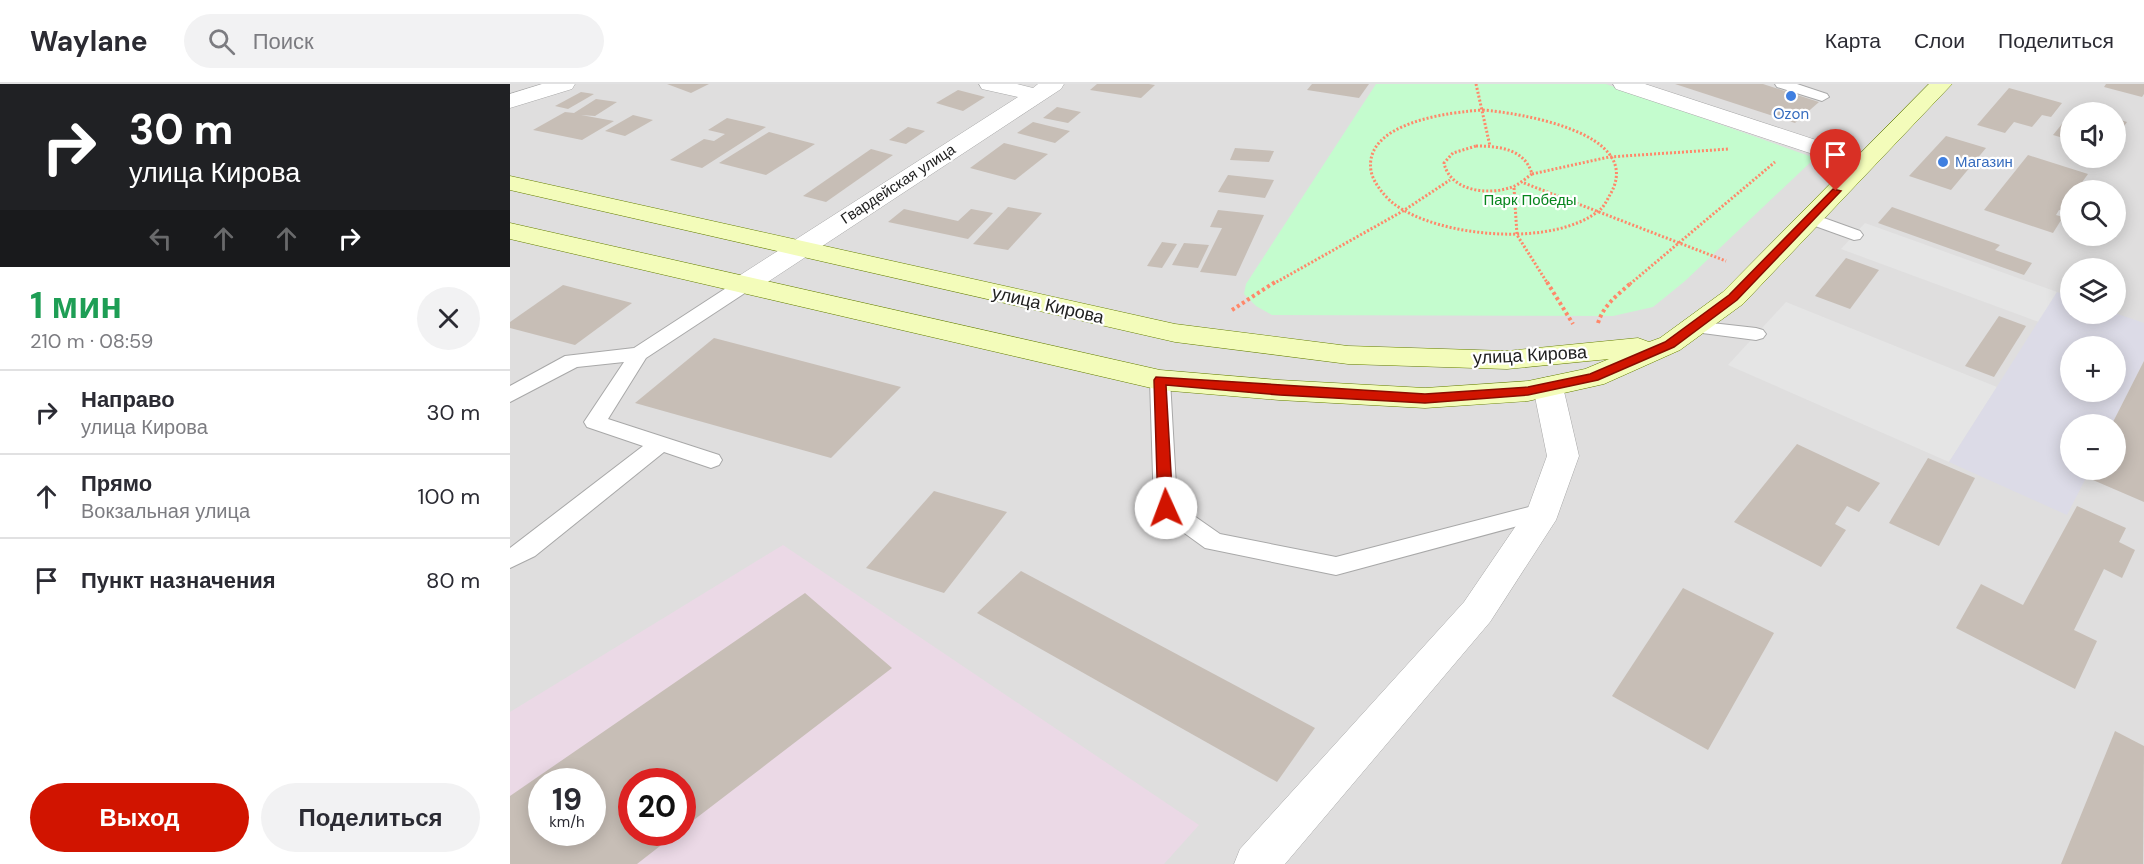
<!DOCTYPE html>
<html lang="ru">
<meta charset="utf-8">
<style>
:root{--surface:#fff;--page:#f2f2f3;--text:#2b2b33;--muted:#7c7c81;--line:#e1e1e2;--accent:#d11400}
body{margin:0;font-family:"DM Sans",sans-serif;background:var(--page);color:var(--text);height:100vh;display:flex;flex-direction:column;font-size:22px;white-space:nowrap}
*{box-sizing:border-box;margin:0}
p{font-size:20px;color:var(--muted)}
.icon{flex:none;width:33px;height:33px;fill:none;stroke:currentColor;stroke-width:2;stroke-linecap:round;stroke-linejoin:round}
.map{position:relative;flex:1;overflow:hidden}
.drawer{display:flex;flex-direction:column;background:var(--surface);width:510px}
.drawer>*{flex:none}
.guide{background:#202124;color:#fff;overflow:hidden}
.controls{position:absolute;left:1550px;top:18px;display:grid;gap:12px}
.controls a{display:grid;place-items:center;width:66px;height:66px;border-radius:50%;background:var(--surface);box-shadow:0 3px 15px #0003;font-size:30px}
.speed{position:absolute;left:18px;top:684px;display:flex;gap:12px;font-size:30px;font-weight:700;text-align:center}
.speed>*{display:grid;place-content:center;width:78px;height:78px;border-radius:50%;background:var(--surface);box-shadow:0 3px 15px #0003;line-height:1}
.speed small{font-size:15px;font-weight:400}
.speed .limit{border:9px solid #d22;background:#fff;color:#111}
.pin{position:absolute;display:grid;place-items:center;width:51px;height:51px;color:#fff;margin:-62px -26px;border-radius:50% 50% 50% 0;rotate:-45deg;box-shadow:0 0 6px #0007}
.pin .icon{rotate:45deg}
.me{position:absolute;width:66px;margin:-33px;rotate:358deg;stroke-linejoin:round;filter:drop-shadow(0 0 4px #0008)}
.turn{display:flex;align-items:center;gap:21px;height:126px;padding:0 30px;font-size:27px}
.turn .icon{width:78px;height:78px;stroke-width:2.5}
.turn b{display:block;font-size:42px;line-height:51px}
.lanes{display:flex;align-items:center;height:57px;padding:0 30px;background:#0003;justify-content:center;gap:30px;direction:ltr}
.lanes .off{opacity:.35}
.round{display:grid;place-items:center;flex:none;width:63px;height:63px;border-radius:32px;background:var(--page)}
.overview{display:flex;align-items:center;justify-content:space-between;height:102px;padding:0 30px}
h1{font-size:36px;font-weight:700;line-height:45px;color:#1e9e55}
.primary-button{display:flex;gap:12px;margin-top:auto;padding:12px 30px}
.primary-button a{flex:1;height:69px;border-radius:36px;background:var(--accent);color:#fff;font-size:24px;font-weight:700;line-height:69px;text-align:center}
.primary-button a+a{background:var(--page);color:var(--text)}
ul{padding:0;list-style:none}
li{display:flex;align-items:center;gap:18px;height:84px;padding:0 30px;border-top:2px solid var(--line)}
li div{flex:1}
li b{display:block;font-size:22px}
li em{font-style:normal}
header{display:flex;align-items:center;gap:36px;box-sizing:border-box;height:84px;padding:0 30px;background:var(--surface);border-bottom:2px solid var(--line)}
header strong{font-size:28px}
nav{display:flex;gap:33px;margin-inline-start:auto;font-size:21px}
.search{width:420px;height:54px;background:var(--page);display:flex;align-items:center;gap:15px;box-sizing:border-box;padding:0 21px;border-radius:33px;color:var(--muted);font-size:22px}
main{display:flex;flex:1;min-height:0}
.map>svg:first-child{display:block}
</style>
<header>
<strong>Waylane</strong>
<div class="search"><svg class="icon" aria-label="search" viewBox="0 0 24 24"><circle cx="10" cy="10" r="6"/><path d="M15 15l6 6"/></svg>Поиск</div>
<nav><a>Карта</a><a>Слои</a><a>Поделиться</a></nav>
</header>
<main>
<section class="drawer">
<div class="guide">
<div class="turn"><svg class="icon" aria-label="right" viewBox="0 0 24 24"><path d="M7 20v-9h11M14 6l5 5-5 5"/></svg><div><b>30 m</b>улица Кирова</div></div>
<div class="lanes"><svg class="icon off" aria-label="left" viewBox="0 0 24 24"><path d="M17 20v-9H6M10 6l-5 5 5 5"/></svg><svg class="icon off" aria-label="ahead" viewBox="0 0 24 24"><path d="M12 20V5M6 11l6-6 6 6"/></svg><svg class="icon off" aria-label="ahead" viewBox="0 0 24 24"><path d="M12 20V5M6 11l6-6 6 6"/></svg><svg class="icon" aria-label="right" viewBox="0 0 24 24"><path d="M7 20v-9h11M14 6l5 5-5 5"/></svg></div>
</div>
<div class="overview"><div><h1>1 мин</h1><p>210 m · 08:59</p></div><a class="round"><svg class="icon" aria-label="close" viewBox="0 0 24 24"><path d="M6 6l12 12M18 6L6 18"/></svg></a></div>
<ul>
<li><svg class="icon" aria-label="right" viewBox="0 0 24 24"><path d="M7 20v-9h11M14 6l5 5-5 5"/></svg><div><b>Направо</b><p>улица Кирова</p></div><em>30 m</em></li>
<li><svg class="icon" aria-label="ahead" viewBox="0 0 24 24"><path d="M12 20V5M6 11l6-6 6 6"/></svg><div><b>Прямо</b><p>Вокзальная улица</p></div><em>100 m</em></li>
<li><svg class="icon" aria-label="arrive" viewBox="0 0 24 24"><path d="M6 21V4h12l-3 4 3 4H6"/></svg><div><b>Пункт назначения</b></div><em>80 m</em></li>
</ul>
<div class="primary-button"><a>Выход</a><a>Поделиться</a></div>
</section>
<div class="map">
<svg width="1634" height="780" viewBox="0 0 1634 780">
<rect width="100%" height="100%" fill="#f1efe7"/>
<!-- residential -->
<path fill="#dfdede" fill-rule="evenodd" d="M 0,0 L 1634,0 L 1634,780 L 0,780 ZM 1560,28 L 1605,28 L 1605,74 L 1560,74 ZM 1560,106 L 1605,106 L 1605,152 L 1560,152 ZM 1560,184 L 1605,184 L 1605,230 L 1560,230 ZM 1560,262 L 1605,262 L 1605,308 L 1560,308 ZM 1560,340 L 1605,340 L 1605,386 L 1560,386 ZM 32,698 L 82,698 L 82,748 L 32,748 ZM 122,698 L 172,698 L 172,748 L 122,748 Z"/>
<!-- industrial -->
<path fill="#ebd9e6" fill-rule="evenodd" d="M 273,461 L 689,741 L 654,780 L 0,780 L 0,628 ZM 32,698 L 82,698 L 82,748 L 32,748 ZM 122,698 L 172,698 L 172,748 L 122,748 Z"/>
<!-- park -->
<polygon fill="#c4fcce" points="866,0 1096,0 1305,74 1175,197 1143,223 1103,232 762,231 746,222 734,210 736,200"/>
<!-- parking -->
<g fill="#e5e5e5">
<polygon points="1355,139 1547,208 1529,238 1331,165"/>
<polygon points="1276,218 1487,303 1439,378 1218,281"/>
</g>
<!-- plaza -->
<path fill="#dcdbe7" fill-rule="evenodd" d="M 1547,208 L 1560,213 L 1560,230 L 1605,229 L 1634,239 L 1634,277 L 1602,340 L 1560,340 L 1560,386 L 1580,386 L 1557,431 L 1439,378 ZM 1560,262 L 1605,262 L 1605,308 L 1560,308 Z"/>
<!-- building -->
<g fill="#c7beb6" fill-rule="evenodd">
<polygon points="157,0 199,0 181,9"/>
<polygon points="587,0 639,0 645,1 631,14 580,6"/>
<polygon points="802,0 859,0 849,14 797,6"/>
<polygon points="1165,0 1253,0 1309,18 1285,39"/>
<polygon points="1596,0 1634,0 1634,10 1632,13 1594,3"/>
<polygon points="1499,4 1552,19 1541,33 1532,31 1522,43 1504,38 1495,49 1467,41"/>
<polygon points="448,6 475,13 453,27 426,19"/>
<polygon points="71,8 84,10 58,25 45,22"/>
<polygon points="86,15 107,18 85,32 71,31 104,37 72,56 23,46 55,28 64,29"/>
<polygon points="547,23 571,28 558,39 533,34"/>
<polygon points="1560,30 1560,56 1543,51"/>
<polygon points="123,31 143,36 115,52 95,47"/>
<polygon points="217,34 256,43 192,84 160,76 194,55 204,57 215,50 198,46"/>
<polygon points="1605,34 1617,38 1605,55"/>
<polygon points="523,38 560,47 545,59 507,49"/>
<polygon points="398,43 415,47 396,60 379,56"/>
<polygon points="259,48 305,60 256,91 209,79"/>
<polygon points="1436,52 1476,64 1441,106 1399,92"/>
<polygon points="494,59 538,70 505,96 460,84"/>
<polygon points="725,64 764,67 759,78 720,76"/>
<polygon points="361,65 383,71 316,118 293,112"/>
<polygon points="1518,71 1578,90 1570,101 1586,106 1560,106 1560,129 1549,126 1546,131 1553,133 1543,149 1474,126"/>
<polygon points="718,91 764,96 755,114 708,108"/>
<polygon points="498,123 532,129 498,166 463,160"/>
<polygon points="1382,123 1490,161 1485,166 1522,179 1514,191 1368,139"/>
<polygon points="394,125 448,137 461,125 483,129 458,155 378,138"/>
<polygon points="708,126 754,131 726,192 690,188 712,144 700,143"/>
<polygon points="652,158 667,160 652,184 637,182"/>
<polygon points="674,159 699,161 688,184 662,181"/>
<polygon points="1336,174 1369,186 1340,225 1305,212"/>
<polygon points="53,201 122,219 65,261 0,244 0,238"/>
<polygon points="1489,232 1516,242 1484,293 1455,282"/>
<polygon points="204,254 391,303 321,374 125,319"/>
<polygon points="1634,277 1634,418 1576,393 1580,386 1605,386 1605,340 1602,340"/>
<polygon points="1287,360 1370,399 1349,428 1337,422 1325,440 1336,446 1311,483 1224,438"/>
<polygon points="1418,374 1465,394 1429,462 1379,439"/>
<polygon points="424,407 497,428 434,509 356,484"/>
<polygon points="1567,422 1616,444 1609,458 1625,466 1612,494 1594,485 1564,546 1587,557 1565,605 1446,544 1471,500 1513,521"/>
<polygon points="511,487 805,644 767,698 467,529"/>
<polygon points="1173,504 1264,549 1198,666 1102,612"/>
<path d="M 295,509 L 382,584 L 172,745 L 172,698 L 122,698 L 122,748 L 168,748 L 127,780 L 0,780 L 0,712 ZM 32,698 L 82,698 L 82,748 L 32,748 Z"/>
<polygon points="1605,647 1634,662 1633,780 1551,780"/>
</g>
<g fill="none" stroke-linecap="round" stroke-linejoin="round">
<!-- lane casing -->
<g stroke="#a8a8a8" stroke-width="2">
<g id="lane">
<polygon points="1265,0 1287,0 1317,10 1319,13 1312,17 1267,3"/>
<polygon points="1300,129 1350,147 1353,151 1350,155 1344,156 1294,138 1291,134 1294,130"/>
<polygon points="234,195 241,197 243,201 241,205 136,274 98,335 209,371 212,376 209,381 201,384 154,368 25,472 0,484 0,464 133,362 77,343 74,338 114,278 67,283 0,318 0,302 55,272 124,264 227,197"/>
<polygon points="1184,237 1246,244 1253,246 1256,250 1253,254 1246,256 1177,247 1174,243 1177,239"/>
<polygon points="650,289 657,291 660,296 667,420 710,450 826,473 1034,419 1042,421 1046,427 1042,433 1034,435 826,491 695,464 648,430 644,424 640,296 643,291"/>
</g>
</g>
<!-- street casing -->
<g stroke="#a8a8a8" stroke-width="1">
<g id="street">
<polygon points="32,0 65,0 62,5 0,24 0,10"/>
<polygon points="469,0 507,0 523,4 528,0 554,0 551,5 244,207 234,209 224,207 220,201 224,195 508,13 472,5"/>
<polygon points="1103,0 1135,0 1361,74 1365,79 1361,84 1353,86 1345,84 1106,5"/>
<polygon points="1038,293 1049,296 1053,303 1069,372 1046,436 980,538 775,780 724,780 730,765 954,518 1018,424 1037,372 1023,303 1027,296"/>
</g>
</g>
<!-- secondary casing -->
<g stroke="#657f00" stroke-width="1">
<polygon id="secondary" points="1419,0 1442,0 1233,220 1170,266 1094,300 1018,317 915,324 769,316 650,306 0,155 0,139 650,286 769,296 915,304 1018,297 1075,285 1099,275 997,285 838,280 665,258 0,106 0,92 665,240 838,262 997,267 1128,254 1139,258 1150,254 1213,208"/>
</g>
<!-- path-far1 -->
<g stroke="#ff886a" stroke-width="3" stroke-dasharray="2 2" stroke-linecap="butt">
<polyline points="966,0 980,62"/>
<path d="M 973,26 C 1008,29 1134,48 1101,109 C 1098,114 1095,121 1091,125 C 1046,164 930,154 884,120 C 874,112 863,98 861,87 C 853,38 941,28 973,26 Z"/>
<path d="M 966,62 C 989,62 1015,65 1022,90 C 1016,94 1009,101 1002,103 C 978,112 940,107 934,79 L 943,69 Z"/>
<polyline points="1022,90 1099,73 1219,65"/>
<polyline points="1014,99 1216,177"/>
<polyline points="1004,104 1007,151 1038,200"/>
<polyline points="763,200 893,127 940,96"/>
<polyline points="1120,200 1265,78"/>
</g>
<!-- path -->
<g stroke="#ff886a" stroke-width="4" stroke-dasharray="3 3" stroke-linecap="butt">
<polyline points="1037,198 1063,240"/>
<polyline points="722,226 765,198"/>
<path d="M 1088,239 C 1094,220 1108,211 1122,198"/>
</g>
<!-- lane -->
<use href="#lane" fill="#fff" fill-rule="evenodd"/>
<!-- street -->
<use href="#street" fill="#fff" fill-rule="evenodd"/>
<!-- secondary -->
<use href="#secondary" fill="#f3fcba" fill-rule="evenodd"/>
</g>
<!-- route -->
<polygon fill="#d11400" stroke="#880d00" stroke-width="1.5" points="1323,105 1331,107 1227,216 1164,263 1088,296 1018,311 915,319 770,311 656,301 663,424 656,429 648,424 644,296 646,293 915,310 1018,303 1080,290 1155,258 1219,211"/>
<!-- markers -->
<g fill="#3f7fe0" stroke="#fff" stroke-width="2">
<circle cx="1281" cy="12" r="6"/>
<circle cx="1433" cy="78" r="6"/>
</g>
<g text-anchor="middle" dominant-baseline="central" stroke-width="4.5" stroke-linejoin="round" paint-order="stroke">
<!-- far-shop labels -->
<g font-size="15" fill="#366cbe" stroke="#fff">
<text x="1281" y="30">Ozon</text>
<text x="1445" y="78" text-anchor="start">Магазин</text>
</g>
<!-- far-street labels -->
<g font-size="15" fill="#212121" stroke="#fff">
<text transform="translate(388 100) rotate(-33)">Гвардейская улица</text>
</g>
<!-- far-park labels -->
<g font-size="15" fill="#07861e" stroke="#fff">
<text x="1020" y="116">Парк Победы</text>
</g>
<!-- street labels -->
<g font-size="18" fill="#212121" stroke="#fff">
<text transform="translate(538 221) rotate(13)">улица Кирова</text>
<text transform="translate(1020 271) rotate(-3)">улица Кирова</text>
</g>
</g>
</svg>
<div class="controls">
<a><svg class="icon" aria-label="sound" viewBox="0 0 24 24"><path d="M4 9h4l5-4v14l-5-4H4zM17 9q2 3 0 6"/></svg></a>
<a><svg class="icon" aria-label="search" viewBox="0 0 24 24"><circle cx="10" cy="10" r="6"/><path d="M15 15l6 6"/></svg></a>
<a><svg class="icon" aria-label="layers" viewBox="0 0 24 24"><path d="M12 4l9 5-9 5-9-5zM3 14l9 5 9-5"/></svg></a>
<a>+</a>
<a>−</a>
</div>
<div class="speed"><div>19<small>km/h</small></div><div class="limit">20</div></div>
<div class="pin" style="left:1326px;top:107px;background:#d93025"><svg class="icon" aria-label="arrive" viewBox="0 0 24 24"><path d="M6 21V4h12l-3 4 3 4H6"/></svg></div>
<svg class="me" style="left:656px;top:424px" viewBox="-20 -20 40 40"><circle r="19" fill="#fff"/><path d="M0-13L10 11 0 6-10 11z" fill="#d11400"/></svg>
</div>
</main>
